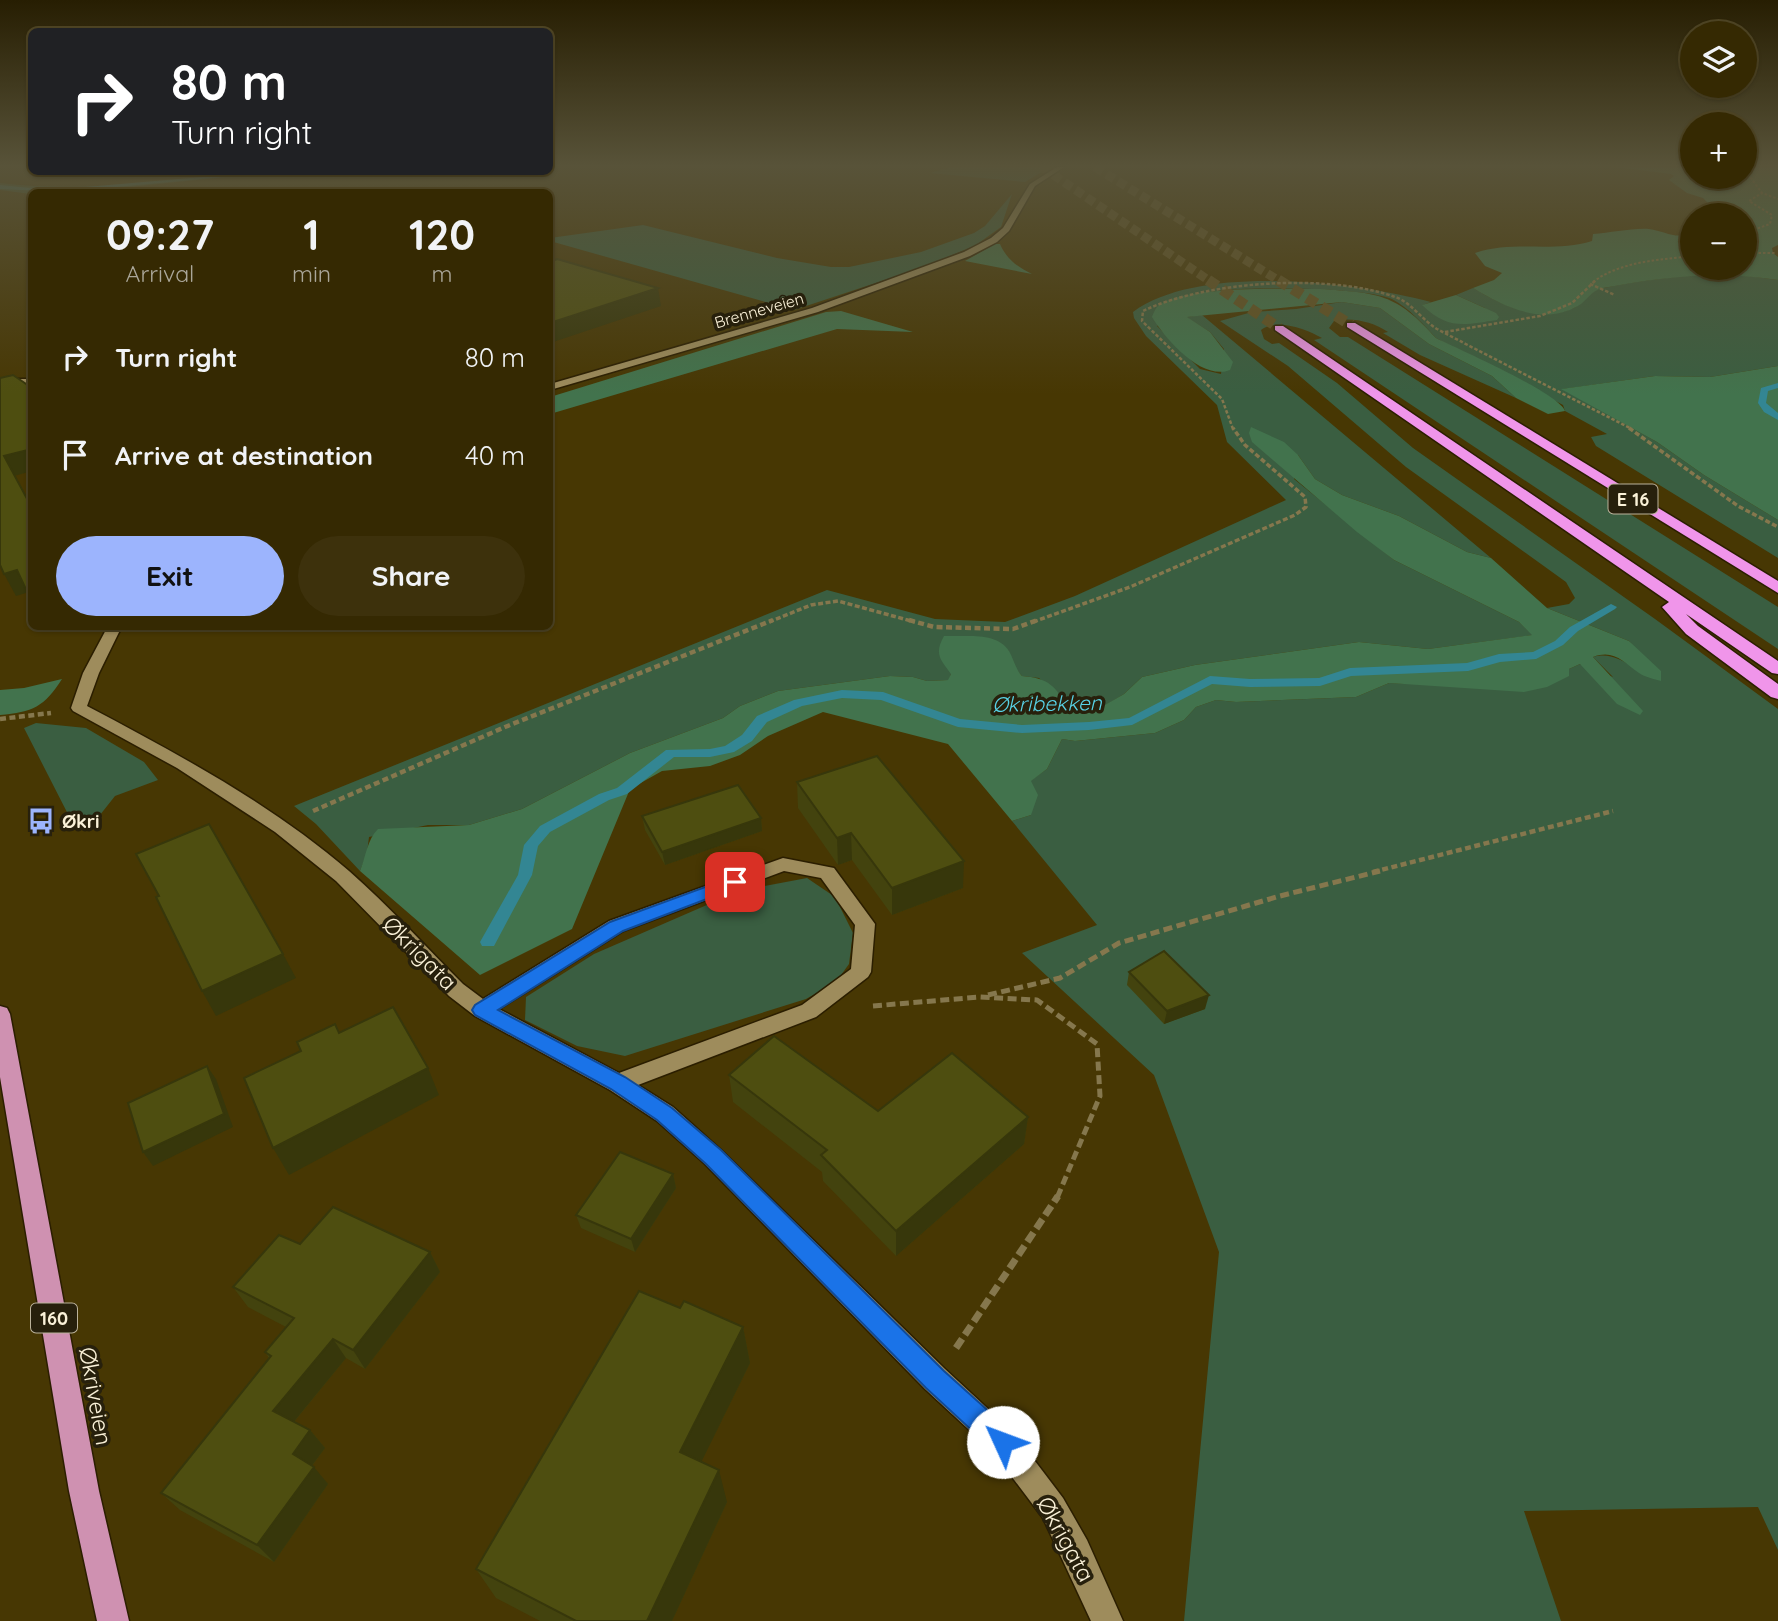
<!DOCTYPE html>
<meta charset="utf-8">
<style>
:root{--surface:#352902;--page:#3d310c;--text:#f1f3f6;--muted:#aaa699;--line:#4f4524;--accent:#9cb4fd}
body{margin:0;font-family:Quicksand,sans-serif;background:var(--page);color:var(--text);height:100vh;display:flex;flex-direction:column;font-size:26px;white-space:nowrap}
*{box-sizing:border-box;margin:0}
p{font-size:23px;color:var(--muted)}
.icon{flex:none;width:38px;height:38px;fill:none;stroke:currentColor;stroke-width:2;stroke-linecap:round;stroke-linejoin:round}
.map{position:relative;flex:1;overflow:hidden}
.details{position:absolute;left:28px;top:189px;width:525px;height:441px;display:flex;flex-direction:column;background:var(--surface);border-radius:10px;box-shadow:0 2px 5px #0004,0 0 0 2px var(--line)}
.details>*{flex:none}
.guide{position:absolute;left:28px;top:28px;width:525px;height:147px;border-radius:10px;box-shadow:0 2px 5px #0004,0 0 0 2px var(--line);background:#202124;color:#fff;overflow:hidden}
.buttons{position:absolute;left:1680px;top:21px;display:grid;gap:14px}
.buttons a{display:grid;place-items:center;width:77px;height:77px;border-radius:50%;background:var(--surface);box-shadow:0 2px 5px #0004,0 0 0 2px var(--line);font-size:35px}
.pin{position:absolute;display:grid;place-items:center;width:60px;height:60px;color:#fff;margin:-30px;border-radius:14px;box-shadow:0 4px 10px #0006}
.me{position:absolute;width:77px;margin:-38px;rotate:313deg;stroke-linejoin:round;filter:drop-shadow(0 0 5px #0008)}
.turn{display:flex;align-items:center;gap:24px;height:147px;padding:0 28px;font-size:32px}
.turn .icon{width:91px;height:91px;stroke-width:2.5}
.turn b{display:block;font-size:49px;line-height:60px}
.eta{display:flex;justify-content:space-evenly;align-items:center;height:119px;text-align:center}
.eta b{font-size:42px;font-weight:700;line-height:49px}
.primary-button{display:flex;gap:14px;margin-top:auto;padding:14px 28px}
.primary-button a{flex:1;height:80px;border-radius:42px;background:var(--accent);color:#111;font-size:28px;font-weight:700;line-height:80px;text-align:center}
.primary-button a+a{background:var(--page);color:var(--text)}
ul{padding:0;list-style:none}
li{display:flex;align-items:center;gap:21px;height:98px;padding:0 28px}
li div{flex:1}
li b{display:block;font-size:26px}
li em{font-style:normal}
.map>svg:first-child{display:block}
</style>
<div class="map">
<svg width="1778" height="1621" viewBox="0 0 1778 1621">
<rect width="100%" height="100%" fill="#473703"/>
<!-- green -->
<g fill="#3a5e41">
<polygon points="952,167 1050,167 1025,182 930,173"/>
<path d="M 250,172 L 276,172 L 80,192 L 31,194 L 0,190 L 0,183 C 83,193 168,181 250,172 Z"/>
<polygon points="1012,194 1001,227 976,245 921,268 794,310 550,241 550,238 643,225 777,258 831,267 849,267 921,252 974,233 985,226"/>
<path d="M 1727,273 L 1778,280 L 1778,366 L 1710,377 L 1655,376 L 1563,389 L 1657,442 L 1704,475 L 1778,520 L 1778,558 L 1596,446 L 1591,437 L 1607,434 L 1565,411 L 1563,405 L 1436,338 C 1423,324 1409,308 1392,299 C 1366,287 1235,285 1206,293 C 1189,297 1171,316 1157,326 L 1200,369 L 1221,374 L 1224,349 L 1210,332 L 1186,317 L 1202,315 L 1491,558 L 1467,552 L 1399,516 L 1342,495 L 1315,479 L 1298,455 L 1294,479 L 1394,560 L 1519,622 L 1533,635 L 1428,649 L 1359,642 L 1195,665 L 1142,677 L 1124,694 L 1091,714 L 1067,709 L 1039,678 L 1022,676 L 1013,666 L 1008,650 L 951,674 L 949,680 L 927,681 L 913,677 L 890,676 L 778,691 L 740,706 L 723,718 L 630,753 L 522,809 L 469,825 L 428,825 L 369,837 L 367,853 L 360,871 L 316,824 L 294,806 L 827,590 L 935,619 L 1005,622 L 1075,596 L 1286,500 L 1227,442 L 1217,405 L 1146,336 L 1134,318 L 1133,312 C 1199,263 1355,282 1431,302 L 1423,305 L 1474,322 L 1490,321 L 1485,308 L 1456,295 L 1473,288 C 1503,306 1540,323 1574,308 C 1584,303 1588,292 1599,289 C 1640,280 1685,275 1727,273 Z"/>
<path d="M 1342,302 L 1380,308 L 1429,344 L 1492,376 L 1516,398 L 1420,355 L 1383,333 L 1388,332 C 1373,322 1352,317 1334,321 L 1329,328 L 1340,337 L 1348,337 L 1778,607 L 1778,649 L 1314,340 L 1322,338 C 1306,329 1277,318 1261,330 L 1264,339 L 1272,344 L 1279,343 L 1337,383 L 1413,448 L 1655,619 L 1778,709 L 1778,1550 L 1758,1507 L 1524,1511 L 1561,1621 L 1184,1621 L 1219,1252 L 1154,1075 L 1022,953 L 1097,925 L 1012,821 L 1031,815 L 1030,781 L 1047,769 L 1062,739 L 1075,741 L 1155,733 L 1184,720 L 1196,707 L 1216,700 L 1236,702 L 1356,697 L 1389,683 L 1441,685 L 1569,669 L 1580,664 L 1613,677 L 1593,657 C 1620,649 1635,675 1661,680 L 1629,641 L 1547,608 L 1569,604 L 1575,598 L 1566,582 L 1406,467 L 1288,366 L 1220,321 L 1252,312 L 1296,309 Z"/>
<polygon points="36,723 86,728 144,762 158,780 115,796 96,820 71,820 24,728"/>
<polygon points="807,878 835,897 853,933 849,964 836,982 806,999 625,1056 577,1046 525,1020 526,997 594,954 739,891"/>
</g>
<!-- forest -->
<g fill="#42734d">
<path d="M 1615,167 L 1692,167 L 1692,177 L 1745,177 L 1745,167 L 1778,167 L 1778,245 L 1772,248 L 1773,253 L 1778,257 L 1778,280 C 1718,270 1662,277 1603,288 C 1590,291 1588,300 1578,306 C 1543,326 1504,307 1473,288 L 1494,280 L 1502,273 L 1485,266 L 1475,253 C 1513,240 1554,253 1592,241 L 1593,234 C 1611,233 1631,228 1649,229 C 1665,231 1675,240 1692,233 L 1692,268 L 1745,268 L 1745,215 L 1705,215 L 1709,204 L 1703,198 L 1687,193 L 1669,180 L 1674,176 L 1671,174 Z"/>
<path d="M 995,244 L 1000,244 C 1007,260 1018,267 1032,274 L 965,261 Z"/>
<path d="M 1320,289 C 1378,293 1396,293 1436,338 C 1458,349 1559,393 1565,411 L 1548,414 L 1516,398 L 1492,376 L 1429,344 L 1380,308 L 1342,302 L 1187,317 L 1210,332 L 1233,362 L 1230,370 C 1202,381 1166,340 1152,317 C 1152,316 1156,308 1157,307 C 1180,285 1287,289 1320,289 Z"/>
<path d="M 1456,295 L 1496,313 L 1499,317 L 1497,320 C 1464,325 1448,330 1422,305 Z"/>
<polygon points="841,311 913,332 837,329 550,414 550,397 826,312"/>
<polygon points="1778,366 1778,520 1704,475 1657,442 1561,389 1655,376 1710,377"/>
<path d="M 1251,427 L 1284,442 L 1298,455 L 1315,479 L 1342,495 L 1399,516 L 1467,552 L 1491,558 L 1547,608 L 1629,641 L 1661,671 L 1661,681 C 1654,679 1645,677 1639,673 C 1623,662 1614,649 1593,657 L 1643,711 L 1640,715 L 1617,704 L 1580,664 L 1569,669 L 1569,676 L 1547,687 L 1524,692 L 1389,683 L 1356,697 L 1236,702 L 1216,700 L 1196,707 L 1184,720 L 1155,733 L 1075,741 L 1062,739 L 1047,769 L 1031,781 L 1038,795 L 1031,815 L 1012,821 L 948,744 L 823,712 L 768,736 L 740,755 L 710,766 L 662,771 L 630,789 L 572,929 L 480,975 L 360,871 C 366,856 367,840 378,829 L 469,825 L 522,809 L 630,753 L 723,718 L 740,706 L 778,691 L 890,676 L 913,677 L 927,681 L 948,680 L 951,674 C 940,659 934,654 944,636 C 964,637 997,631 1009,651 C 1014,660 1015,668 1022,676 C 1048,678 1057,686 1067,709 L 1091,713 L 1124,694 L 1142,677 L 1195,665 L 1359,642 L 1428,649 L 1532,635 L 1519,622 L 1394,560 L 1357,532 L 1252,442 L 1249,433 Z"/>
<path d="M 62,679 C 44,707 33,712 0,715 L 0,690 L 24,688 Z"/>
</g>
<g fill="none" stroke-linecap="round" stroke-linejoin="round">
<!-- stream -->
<g fill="#338693" fill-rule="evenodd">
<polygon points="258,172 273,172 64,192 0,189 0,185 51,190"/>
<polygon points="1778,383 1778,388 1768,391 1766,403 1778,413 1778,420 1764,412 1758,403 1761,388"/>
<polygon points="1611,604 1617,607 1615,609 1578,631 1563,645 1536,659 1500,662 1468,671 1351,676 1320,686 1250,687 1212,684 1132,725 1089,730 1022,733 958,727 881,700 842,698 802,706 767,722 752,741 734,752 710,757 674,757 627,794 609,800 550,832 538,846 532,875 494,946 482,946 480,942 518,875 524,845 540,826 599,794 617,788 666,750 710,749 725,746 742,735 757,716 794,700 842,690 883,692 960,719 1022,725 1089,722 1129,718 1210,676 1250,679 1319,678 1350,668 1467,663 1499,654 1533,652 1555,641 1570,627"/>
</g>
<!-- highway-tunnel-far1 -->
<g stroke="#625323" stroke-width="9" stroke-dasharray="9 4.5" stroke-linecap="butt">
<polyline points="1042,167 1211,282"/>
<polyline points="1095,167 1281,282"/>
</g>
<!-- highway-tunnel -->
<g stroke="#625323" stroke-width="11" stroke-dasharray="11 6" stroke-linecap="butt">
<polyline points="1208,280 1279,328"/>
<polyline points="1278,280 1351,325"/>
</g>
<!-- minor casing -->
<g stroke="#2b1e00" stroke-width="3">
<g id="minor">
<polygon points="1057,167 1064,167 1035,186 1009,231 997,242 970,256 818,312 550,390 550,384 812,308 964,252 991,238 1003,228 1030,184"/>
<rect x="0" y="379" width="32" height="6"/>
<path d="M 108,626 L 122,626 L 99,673 L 87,706 C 178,754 271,804 349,871 C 389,906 426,947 463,984 L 483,999 L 609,921 L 783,858 L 834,868 L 875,924 L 871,972 L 868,977 L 816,1017 L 638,1085 L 673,1107 L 721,1150 L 945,1369 L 1013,1432 L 1063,1498 L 1087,1540 L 1123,1621 L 1091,1621 L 1043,1518 L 993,1452 L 925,1389 L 705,1164 L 657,1121 L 610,1090 L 475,1016 L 449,996 L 336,881 L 275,832 L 177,768 L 73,711 L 71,708 L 83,673 ZM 784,871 L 821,878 L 855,925 L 851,969 L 802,1005 L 619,1073 L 499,1009 L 623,931 Z"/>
</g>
</g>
<!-- major casing -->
<g stroke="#2b1e00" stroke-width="3">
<polygon id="major" points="0,1006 7,1008 10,1014 99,1491 129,1621 97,1621 69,1491 0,1077"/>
</g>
<!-- highway casing -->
<g stroke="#2b1e00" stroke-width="3">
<g id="highway">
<polygon points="1347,323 1355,323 1778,581 1778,593 1347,327"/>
<polygon points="1275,326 1283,326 1778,661 1778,674 1772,673 1686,614 1698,626 1778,684 1778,699 1771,697 1686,634 1662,607 1669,602 1275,330"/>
</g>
</g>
<!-- path-far5 -->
<g stroke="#85774d" stroke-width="2" stroke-dasharray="2.5 2" stroke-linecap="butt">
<polyline points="1745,170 1762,193 1778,199"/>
<polyline points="1745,233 1770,224 1772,215 1749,201 1762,193"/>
<polyline points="1745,253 1775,253"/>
<path d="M 1593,282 C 1621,261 1659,260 1692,256"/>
</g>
<!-- path-far4 -->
<g stroke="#85774d" stroke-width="2.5" stroke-dasharray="3.5 2" stroke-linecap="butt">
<polyline points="1590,284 1615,295"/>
<polyline points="1445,332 1540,316 1572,303 1596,280"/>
<path d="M 1233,429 L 1222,399 L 1142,321 L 1143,311 C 1205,281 1329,273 1395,297 C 1411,302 1422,320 1437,329 C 1502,363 1567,396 1632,429"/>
</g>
<!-- path-far3 -->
<g stroke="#85774d" stroke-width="3.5" stroke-dasharray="5 2.5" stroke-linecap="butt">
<polyline points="1629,428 1738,506 1778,527"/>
<polyline points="769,622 811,605 838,601 915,622"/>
<polyline points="1033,622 1130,587 1295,515 1306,507 1305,497 1245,445 1233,428"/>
</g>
<!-- path-far2 -->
<g stroke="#85774d" stroke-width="4.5" stroke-dasharray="6 3.5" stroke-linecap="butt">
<polyline points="909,620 934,627 1013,629 1038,620"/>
<polyline points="0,719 51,713"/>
<polyline points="313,811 505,727 773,620"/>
<polyline points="1373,872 1613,811"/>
</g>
<!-- path-far1 -->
<g stroke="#85774d" stroke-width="5" stroke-dasharray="9 4.5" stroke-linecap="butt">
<polyline points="988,995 1060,978 1119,943 1280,896 1380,871"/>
<polyline points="873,1006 980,997 1037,1000 1097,1044 1100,1096 1057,1198"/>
</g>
<!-- path -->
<polyline stroke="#85774d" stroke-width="7" stroke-dasharray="11 5" stroke-linecap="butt" points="956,1348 1058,1196"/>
<!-- minor -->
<use href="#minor" fill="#9e8c5c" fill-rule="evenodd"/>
<!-- major -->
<use href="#major" fill="#cf91b1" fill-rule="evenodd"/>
<!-- highway -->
<use href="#highway" fill="#f095ea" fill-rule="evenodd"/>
</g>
<!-- wall -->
<g fill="#43430e">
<polygon points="797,782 963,888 892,915 852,860 838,865 798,808"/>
<polygon points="642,816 761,818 762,831 665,865 645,830"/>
<polygon points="1129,972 1205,1009 1164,1024 1127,985"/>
<polygon points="729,1075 878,1111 1028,1117 1024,1144 896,1256 823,1181 822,1172 733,1102"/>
<polygon points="673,1174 676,1188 635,1252 581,1228 576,1215"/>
<polygon points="300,1244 430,1252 440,1272 365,1369 346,1358 294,1422 310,1430 325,1448 312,1466 328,1484 274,1562 180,1510 161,1493 269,1358 265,1352 286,1327 248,1307 233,1287"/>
<polygon points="680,1308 743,1327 750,1363 701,1462 727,1502 672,1621 540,1621 496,1598 476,1569"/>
</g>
<!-- shaded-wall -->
<g fill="#37370b">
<polygon points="658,288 661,306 550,343 550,323"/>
<polygon points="32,449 32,471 14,476 4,456"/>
<polygon points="17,570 29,592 16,596 4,574"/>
<polygon points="761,818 762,831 665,865 662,852"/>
<polygon points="851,833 852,860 838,865 837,838"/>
<polygon points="964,861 963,888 892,915 892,888"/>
<polygon points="283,954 296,978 216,1016 202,991"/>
<polygon points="1209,995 1205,1009 1164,1024 1167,1011"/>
<polygon points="207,1066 216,1079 233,1127 153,1166 143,1152"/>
<polygon points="428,1068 439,1095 289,1175 273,1148"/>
<polygon points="1028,1117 1024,1144 896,1256 896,1231"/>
<polygon points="673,1174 676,1188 635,1252 631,1239"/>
<polygon points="430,1252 440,1272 365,1369 353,1350"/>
<polygon points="743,1327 750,1363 690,1485 680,1452"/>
<polygon points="333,1339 346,1358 288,1429 273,1411"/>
<polygon points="310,1430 325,1448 308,1471 293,1454"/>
<polygon points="314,1467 328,1484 274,1562 257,1545"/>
<polygon points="719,1470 727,1502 672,1621 647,1621"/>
</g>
<!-- building -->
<g fill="#4e4e10" stroke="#37370b" stroke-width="2">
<polygon points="557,259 658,288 550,323 550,262"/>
<polygon points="13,375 32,388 32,449 4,456 32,508 32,595 29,596 17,570 4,574 0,565 0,378"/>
<polygon points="877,756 964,861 892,888 851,833 837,838 797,782"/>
<polygon points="738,785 761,818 662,852 642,816"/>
<polygon points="209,824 283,954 202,991 156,897 159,896 136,854"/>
<polygon points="1164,951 1209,995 1167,1011 1129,972"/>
<polygon points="393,1007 428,1068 273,1148 244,1078 301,1051 297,1042 335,1024 339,1033"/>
<polygon points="774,1036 878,1111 952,1053 1028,1117 896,1231 821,1155 827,1150 729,1075"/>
<polygon points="207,1066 224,1114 143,1152 128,1103"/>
<polygon points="620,1152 673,1174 631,1239 576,1215"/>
<polygon points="333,1207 430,1252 353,1350 333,1339 273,1411 310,1430 293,1454 314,1467 257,1545 161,1493 271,1356 265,1352 294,1318 233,1287 279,1235 300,1244"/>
<polygon points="639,1291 680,1308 684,1301 743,1327 680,1452 719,1470 647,1621 576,1621 476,1569"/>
</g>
<!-- sky -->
<linearGradient id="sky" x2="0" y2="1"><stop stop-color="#271e02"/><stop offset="0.42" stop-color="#585339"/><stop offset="1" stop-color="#585339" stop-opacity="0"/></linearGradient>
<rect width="1778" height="394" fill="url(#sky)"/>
<!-- route -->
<polygon fill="#1a73e8" stroke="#114b97" stroke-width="2" points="735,876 744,882 741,886 623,931 498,1010 625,1077 672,1108 721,1150 944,1371 1013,1433 1016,1442 1013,1451 1003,1455 994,1451 926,1388 706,1164 657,1120 611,1089 475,1015 472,1010 475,1005 610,922"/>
<!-- icons -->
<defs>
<g id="bus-bare" transform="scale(2.1)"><path d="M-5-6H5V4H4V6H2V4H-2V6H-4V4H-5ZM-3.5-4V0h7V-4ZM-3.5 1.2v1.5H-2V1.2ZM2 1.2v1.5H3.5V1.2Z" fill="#9cb4fd" stroke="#27200c" stroke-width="2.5" paint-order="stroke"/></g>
</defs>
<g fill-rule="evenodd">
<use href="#bus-bare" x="41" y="821"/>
</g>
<g text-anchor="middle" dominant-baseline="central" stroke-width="7" stroke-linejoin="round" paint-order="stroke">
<!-- far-street labels -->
<g font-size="16" fill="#faf1d8" stroke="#27200c">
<text transform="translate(759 310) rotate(-16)">Brenneveien</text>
</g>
<!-- shield labels -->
<g fill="#27200c" stroke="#bbb29b" stroke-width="2">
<rect x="1608.5" y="484.5" width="49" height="29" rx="5"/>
<rect x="31" y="1303.5" width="46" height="29" rx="5"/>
</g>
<g font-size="18" font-weight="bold" fill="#faf1d8">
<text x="1633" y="499">E 16</text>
<text x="54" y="1318">160</text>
</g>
<!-- poi labels -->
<g font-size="19" font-weight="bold" fill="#faf1d8" stroke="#27200c" text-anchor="start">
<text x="62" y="821">Økri</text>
</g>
<!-- water labels -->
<g font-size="21" font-style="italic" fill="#58d2e6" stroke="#27200c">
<text transform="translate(1047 703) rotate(-1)">Økribekken</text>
</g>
<!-- near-street labels -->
<g font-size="23" fill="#faf1d8" stroke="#27200c">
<text transform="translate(420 953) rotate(45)">Økrigata</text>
<text transform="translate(96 1396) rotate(80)">Økriveien</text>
<text transform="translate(1066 1539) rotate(61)">Økrigata</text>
</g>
</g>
</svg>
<div class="buttons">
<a><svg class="icon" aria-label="layers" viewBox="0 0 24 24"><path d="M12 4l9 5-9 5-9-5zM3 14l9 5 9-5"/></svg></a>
<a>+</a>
<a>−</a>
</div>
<div class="pin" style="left:735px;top:882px;background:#d93025"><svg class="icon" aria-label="arrive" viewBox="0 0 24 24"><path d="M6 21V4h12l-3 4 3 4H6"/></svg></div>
<svg class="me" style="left:1003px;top:1442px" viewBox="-20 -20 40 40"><circle r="19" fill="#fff"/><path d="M0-13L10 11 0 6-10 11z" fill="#1a73e8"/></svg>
<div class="guide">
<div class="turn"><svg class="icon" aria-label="right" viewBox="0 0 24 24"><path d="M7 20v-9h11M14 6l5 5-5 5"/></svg><div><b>80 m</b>Turn right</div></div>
</div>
<section class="details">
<div class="eta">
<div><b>09:27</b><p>Arrival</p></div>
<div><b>1</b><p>min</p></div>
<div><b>120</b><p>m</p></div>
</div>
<ul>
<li><svg class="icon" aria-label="right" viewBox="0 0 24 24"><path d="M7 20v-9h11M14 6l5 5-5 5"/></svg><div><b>Turn right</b></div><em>80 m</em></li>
<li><svg class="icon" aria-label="arrive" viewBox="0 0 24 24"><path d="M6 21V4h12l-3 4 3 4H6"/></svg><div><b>Arrive at destination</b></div><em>40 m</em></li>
</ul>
<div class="primary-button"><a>Exit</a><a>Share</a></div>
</section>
</div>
